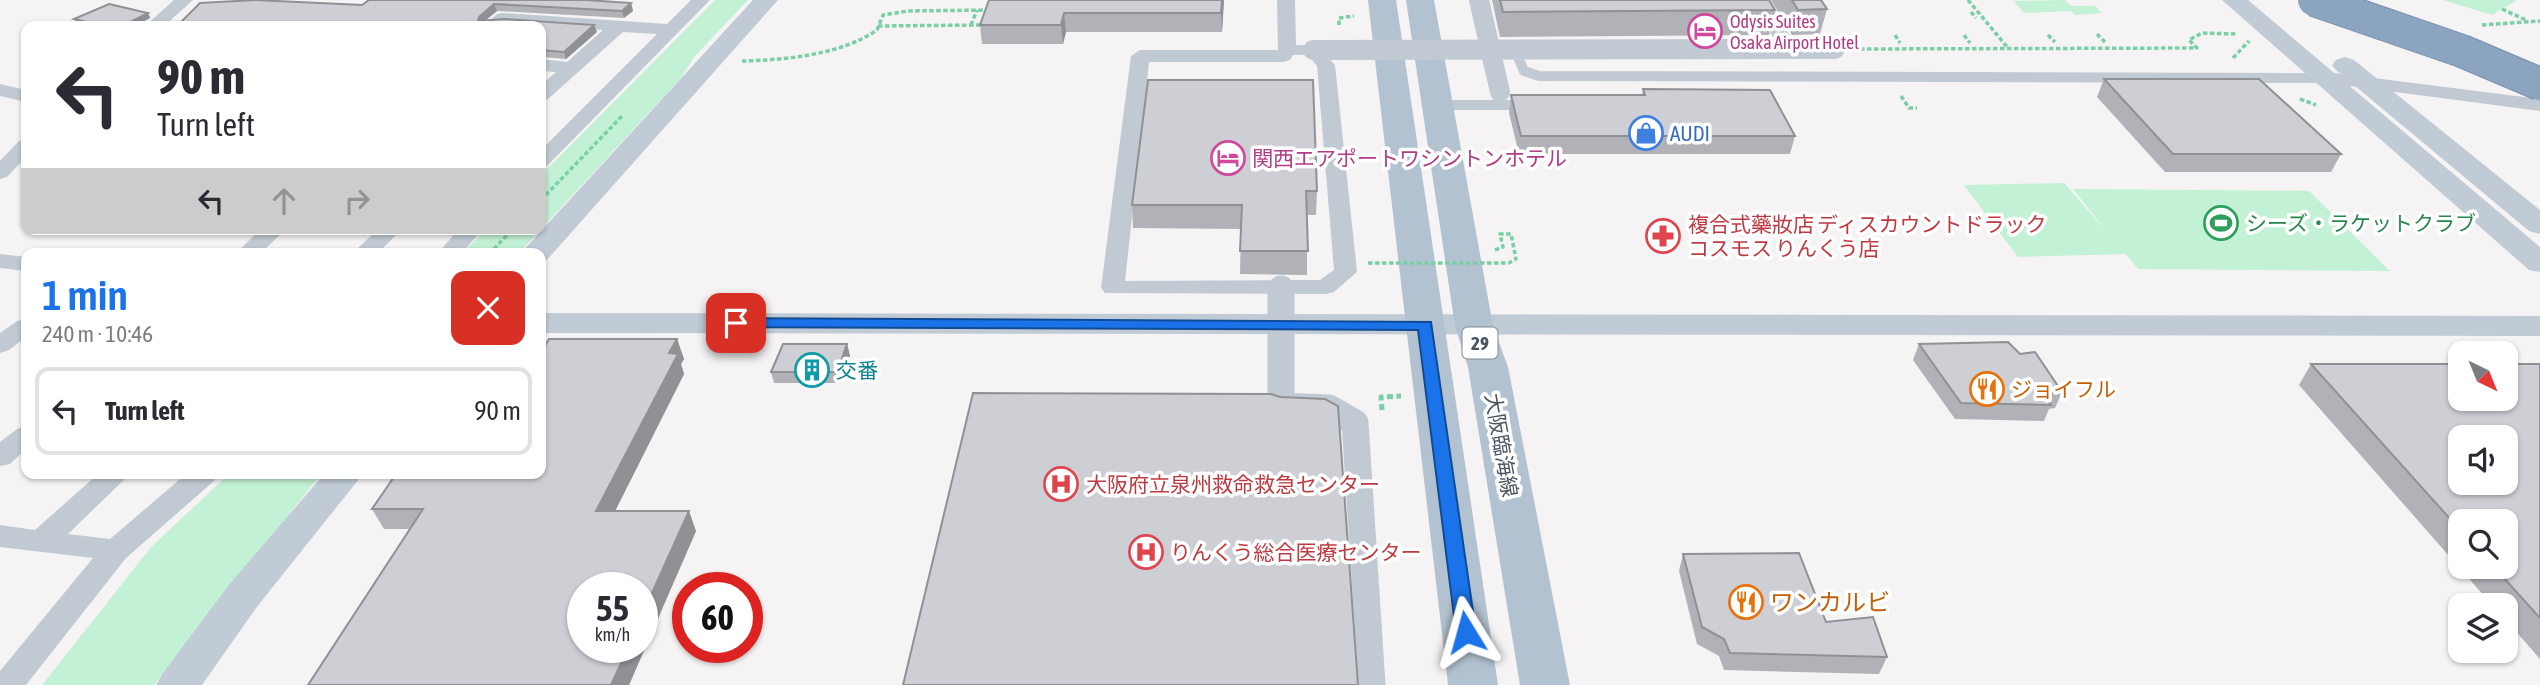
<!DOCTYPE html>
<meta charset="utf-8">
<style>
:root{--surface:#fff;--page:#f2f2f3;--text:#2b2b33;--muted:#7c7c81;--line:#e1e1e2;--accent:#1a73e8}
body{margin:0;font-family:"Asap Condensed","Noto Sans JP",sans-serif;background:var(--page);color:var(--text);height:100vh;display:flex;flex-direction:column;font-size:26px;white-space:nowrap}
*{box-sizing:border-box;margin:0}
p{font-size:23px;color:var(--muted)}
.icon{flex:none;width:38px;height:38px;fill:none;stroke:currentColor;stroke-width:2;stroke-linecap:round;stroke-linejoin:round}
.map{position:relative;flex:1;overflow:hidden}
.panel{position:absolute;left:21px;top:248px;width:525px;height:231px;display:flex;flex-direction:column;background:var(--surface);border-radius:14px;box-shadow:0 2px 5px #0004}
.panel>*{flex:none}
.top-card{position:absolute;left:21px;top:21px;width:525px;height:214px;border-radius:14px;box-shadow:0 2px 5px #0004;background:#fff;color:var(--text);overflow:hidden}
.needle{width:46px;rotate:137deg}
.buttons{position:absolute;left:2448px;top:341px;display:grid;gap:14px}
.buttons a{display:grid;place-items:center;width:70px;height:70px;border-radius:14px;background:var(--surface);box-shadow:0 2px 5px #0004;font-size:35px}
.speed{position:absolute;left:567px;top:572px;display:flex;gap:14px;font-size:35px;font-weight:700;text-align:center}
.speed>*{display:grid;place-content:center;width:91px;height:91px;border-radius:50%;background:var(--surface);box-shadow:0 2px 5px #0004;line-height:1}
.speed small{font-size:18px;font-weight:400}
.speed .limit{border:10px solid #d22;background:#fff;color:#111}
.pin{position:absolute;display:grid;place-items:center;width:60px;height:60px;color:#fff;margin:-30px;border-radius:14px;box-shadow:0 4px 10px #0006}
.me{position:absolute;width:77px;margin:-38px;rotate:352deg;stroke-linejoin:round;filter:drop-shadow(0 0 5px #0008)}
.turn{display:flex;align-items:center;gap:24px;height:147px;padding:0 21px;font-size:32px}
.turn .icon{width:91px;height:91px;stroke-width:2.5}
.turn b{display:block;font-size:49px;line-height:60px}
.lanes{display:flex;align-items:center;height:66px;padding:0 21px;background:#0003;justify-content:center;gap:35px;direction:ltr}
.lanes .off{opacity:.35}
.round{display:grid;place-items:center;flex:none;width:74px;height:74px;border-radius:14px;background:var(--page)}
.overview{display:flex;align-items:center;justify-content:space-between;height:119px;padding:0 21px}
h1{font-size:42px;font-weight:600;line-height:52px;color:var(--accent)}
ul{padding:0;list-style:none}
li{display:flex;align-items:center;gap:21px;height:88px;margin:0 14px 10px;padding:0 7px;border:4px solid var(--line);border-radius:14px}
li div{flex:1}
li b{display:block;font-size:26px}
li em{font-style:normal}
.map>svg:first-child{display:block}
</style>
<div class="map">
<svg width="2540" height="685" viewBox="0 0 2540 685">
<rect width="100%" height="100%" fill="#f5f3f3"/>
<!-- green -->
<g fill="#c3f1d5">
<polygon points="715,0 748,0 694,57 681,78 518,254 462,254 486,229 541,229 541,175"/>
<polygon points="2065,0 2071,6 2095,6 2102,13 2075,15 2071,11 2024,13 2014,1"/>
<polygon points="2443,0 2517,0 2492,15"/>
<polygon points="2064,183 2107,232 2073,189 2309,191 2390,271 2138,269 2126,254 2018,257 1964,185"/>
<polygon points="229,474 321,474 154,685 42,685 152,546"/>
</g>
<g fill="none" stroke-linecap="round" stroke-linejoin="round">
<!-- path-far1 -->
<g stroke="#7ad0a6" stroke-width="3.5" stroke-dasharray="4.5 2.5" stroke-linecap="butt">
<polyline points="1968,0 2008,48"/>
<polyline points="2502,9 2526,20"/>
<polyline points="1971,12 1976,18"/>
<polyline points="971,25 977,10"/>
<polyline points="1339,25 1339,18 1354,16"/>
<polyline points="2482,25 2540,21"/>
<polyline points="878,26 983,25"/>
<polyline points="2097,34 2105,42"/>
<polyline points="1895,35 1900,43"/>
<polyline points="1964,35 1970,43"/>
<polyline points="2048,35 2055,42"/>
<polyline points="1860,49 2197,48 2189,40 2202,33 2236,34"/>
<polyline points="2233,58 2249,41"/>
<path d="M 742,61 C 784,60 841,55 877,30 L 883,15 L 908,11 L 991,10"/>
<polyline points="1901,96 1909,108 1917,108"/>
<polyline points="2300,99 2316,105"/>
<polyline points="541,200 623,115"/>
<polyline points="1495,250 1503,247 1500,234 1511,234 1516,259 1509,263"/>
<polyline points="489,254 513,229"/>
</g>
<!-- path -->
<polyline stroke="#7ad0a6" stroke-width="5" stroke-dasharray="6 3.5" stroke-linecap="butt" points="1382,410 1381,397 1401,396"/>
<!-- lane -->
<g stroke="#c1cad2" stroke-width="10">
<polyline points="1518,57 1524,71 1539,76 2325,78"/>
<polyline points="1437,105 1510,105"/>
</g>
<!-- street -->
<g fill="#c1cad2" fill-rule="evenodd">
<polygon points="174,0 193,0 164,26 145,26"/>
<polygon points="691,0 710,0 548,165 541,167 541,150 657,34 623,32 548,99 541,101 541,85 556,72 541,71 541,59 567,62 603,30 507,24 503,26 483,26 497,14 503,13 667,24"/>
<path d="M 1277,0 L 1295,0 L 1296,45 L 1319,46 L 1335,65 L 1357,272 L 1334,292 L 1326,294 L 1105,293 L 1101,288 L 1131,56 L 1140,50 L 1278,50 ZM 1293,55 L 1308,55 L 1317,66 L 1334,270 L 1320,280 L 1125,281 L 1149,62 L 1283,62 L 1290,60 Z"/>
<polygon points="1750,0 1768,0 1798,49 1795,53 1783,53"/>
<polygon points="2326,72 2540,99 2540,111 2319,82 2317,78 2319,74"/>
<polygon points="0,84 26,90 26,102 0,96"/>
<polygon points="26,139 26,157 7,177 0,179 0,161 19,141"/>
<polygon points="261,229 286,229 260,254 235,254"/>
<polygon points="378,229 402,229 377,254 352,254"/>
<polygon points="459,229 483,229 461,254 437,254"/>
<polygon points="0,254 26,257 26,271 0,268"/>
<polygon points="26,319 26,337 9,350 0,353 0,333 17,321"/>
<polygon points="26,426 26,449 10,464 0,466 0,442 17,429"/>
<polygon points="98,474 130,474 68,534 110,539 186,474 218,474 214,481 126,558 26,685 0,685 0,671 93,558 0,547 0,525 35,530"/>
</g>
<!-- secondary -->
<g fill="#c1cbd6" fill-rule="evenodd">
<polygon points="753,0 778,0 546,261 541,262 541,254 520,254"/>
<polygon points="2222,0 2248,0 2540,247 2540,272 2529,270"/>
<polygon points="2345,57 2354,60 2540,210 2540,234 2529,231 2336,70 2332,65 2336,60"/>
<polygon points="541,313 2540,316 2540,336 541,333"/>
<polygon points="324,474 363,474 256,608 202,685 156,685 163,673 228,586"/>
</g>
<!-- primary -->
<g fill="#b3c2d1" fill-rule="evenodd">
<polygon points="1368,0 1396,0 1498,685 1448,685"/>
<polygon points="1406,0 1434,0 1493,326 1508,367 1570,685 1520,685 1468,367 1455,326"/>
</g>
<!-- highway-bridge casing -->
<g stroke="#7690ad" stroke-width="34" stroke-linecap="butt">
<polyline id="highway-bridge" points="2314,0 2462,51 2540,84"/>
</g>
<!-- path-bridge -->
<polyline stroke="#7ad0a6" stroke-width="3.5" stroke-dasharray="4.5 2.5" stroke-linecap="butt" points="1368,263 1509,263"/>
<!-- street-bridge-far1 -->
<g stroke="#c1cad2" stroke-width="20">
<polyline points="1479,0 1500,92"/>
<polyline points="1313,50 1835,49"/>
<polyline points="1281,287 1281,291"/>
</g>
<!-- street-bridge -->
<polyline stroke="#c1cad2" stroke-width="27" points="1281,289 1281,406 1329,408 1355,423 1372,685"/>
<!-- highway-bridge -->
<use href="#highway-bridge" stroke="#8ba5c1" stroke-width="32"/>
</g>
<!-- wall -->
<g fill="#b0b2b7" fill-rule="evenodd">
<polygon points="989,0 1224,0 1222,32 1066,32 1063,44 982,44 980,25"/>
<polygon points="1492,0 1769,0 1775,10 1769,35 1500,37"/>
<polygon points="1771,0 1821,0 1827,9 1820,34 1792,35"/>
<polygon points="631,3 633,11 624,18 497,11 486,20 594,25 597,32 566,59 541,57 541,26 177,26 362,5"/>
<polygon points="148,13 150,18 135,26 86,26 77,24 74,19"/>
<polygon points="2104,79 2341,154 2331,172 2165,172 2097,97"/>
<polygon points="1148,80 1317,191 1316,215 1307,215 1307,275 1240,274 1241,229 1133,228 1132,205"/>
<polygon points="1643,89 1795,136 1790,154 1519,154 1509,113 1511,95 1642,95"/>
<polygon points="677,339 684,359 681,364 684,374 615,511 696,531 629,685 308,685 410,529 384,529 372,509"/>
<polygon points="847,344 850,356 840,383 774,383 771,372"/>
<polygon points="1919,344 2062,392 2055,408 2049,409 2044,421 1955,419 1913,360"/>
<path d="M 2311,364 L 2540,364 L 2540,659 L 2506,620 L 2506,606 L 2493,606 L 2299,385 ZM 2460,522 L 2506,567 L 2460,567 Z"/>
<polygon points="1683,554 1826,622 1887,657 1879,674 1724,670 1719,656 1697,644 1679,571"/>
</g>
<!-- shaded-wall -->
<g fill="#909195">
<polygon points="1222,0 1224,0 1222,32 1221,13"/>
<polygon points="631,3 633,11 624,18 622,11"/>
<polygon points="494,4 497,11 481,24 478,21 479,17"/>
<polygon points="148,13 150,18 135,26 123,26"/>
<polygon points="1064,13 1066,32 1063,44 1061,25"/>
<polygon points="594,25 597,32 566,59 564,52"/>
<polygon points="677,339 684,359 681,364 684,374 605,531 596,511"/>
<polygon points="847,344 850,356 840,383 837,372"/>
<polygon points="689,511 696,531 629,685 611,685 628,648 642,648 642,615"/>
</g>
<!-- building -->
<g fill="#cdcfd5" stroke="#909195" stroke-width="2" fill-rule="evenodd">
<polygon points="255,0 362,5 369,0 586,0 631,3 622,11 494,4 479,17 478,21 505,19 594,25 564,52 541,50 541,26 177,26 200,3"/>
<polygon points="989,0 1222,0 1221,13 1064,13 1061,25 980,25"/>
<polygon points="1500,0 1769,0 1775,10 1503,12"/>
<polygon points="1792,0 1821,0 1827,9 1798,10"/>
<polygon points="109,4 148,13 123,26 103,26 74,19"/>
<polygon points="2104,79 2259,79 2341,154 2173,154"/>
<polygon points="1148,80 1313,80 1317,191 1306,191 1308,251 1240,251 1242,205 1132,205"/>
<polygon points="1643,89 1770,90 1795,136 1521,136 1511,95 1645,95"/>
<polygon points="549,339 677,339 669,353 678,354 596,511 689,511 642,615 642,588 583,588 583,648 628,648 611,685 308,685 423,509 372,509 396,474 541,474 541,352"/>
<polygon points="2008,342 2020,354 2035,352 2062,392 2043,394 2051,405 1961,403 1919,344"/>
<polygon points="783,344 847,344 837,372 771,372"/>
<path d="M 2311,364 L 2460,364 L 2460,399 L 2506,399 L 2506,364 L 2540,364 L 2540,618 L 2494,567 L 2506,567 L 2506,522 L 2460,522 L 2460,530 ZM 2460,438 L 2506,438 L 2506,483 L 2460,483 Z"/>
<polygon points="973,393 1271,394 1280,397 1325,399 1338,406 1358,685 903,685"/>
<polygon points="1799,553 1826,622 1873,617 1887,657 1730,653 1724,639 1702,627 1683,554"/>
</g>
<!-- route -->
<polygon fill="#1a73e8" stroke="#114b97" stroke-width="2" points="736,318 1431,322 1476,632 1473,638 1466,640 1459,638 1456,632 1418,330 731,327 728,323"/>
<!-- icons -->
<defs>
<g id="hotel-ring" transform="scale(1.75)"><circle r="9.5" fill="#fff" stroke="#d1479c" stroke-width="1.5"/><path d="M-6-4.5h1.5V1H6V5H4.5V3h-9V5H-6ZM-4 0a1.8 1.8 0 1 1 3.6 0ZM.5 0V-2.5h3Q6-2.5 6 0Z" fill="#d1479c"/></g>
<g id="shop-ring" transform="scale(1.75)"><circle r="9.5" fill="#fff" stroke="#3f7fe0" stroke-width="1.5"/><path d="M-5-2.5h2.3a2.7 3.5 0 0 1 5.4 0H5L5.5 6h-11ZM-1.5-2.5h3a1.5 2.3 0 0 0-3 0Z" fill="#3f7fe0"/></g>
<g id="stadium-ring" transform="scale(1.75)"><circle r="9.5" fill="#fff" stroke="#2e9e5b" stroke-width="1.5"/><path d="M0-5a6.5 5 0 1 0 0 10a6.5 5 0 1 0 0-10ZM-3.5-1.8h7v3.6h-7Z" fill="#2e9e5b"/></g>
<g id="pharmacy-ring" transform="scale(1.75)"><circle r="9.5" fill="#fff" stroke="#e0444e" stroke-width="1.5"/><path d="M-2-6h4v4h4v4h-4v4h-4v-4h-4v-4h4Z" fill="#e0444e"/></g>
<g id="building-ring" transform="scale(1.75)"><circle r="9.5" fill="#fff" stroke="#0f9aa8" stroke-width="1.5"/><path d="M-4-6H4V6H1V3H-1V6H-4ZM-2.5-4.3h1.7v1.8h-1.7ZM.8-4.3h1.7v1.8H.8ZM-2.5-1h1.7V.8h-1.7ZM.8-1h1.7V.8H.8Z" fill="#0f9aa8"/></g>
<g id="restaurant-ring" transform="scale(1.75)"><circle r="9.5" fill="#fff" stroke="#e8710a" stroke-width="1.5"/><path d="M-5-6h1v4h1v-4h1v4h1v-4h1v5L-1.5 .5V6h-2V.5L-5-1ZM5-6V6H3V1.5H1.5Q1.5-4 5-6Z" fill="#e8710a"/></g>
<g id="hospital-ring" transform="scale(1.75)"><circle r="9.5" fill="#fff" stroke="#e0444e" stroke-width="1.5"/><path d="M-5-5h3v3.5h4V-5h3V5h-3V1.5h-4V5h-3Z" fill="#e0444e"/></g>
</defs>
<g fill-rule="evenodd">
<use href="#hotel-ring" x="1705" y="31"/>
<use href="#shop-ring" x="1646" y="133"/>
<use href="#hotel-ring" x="1228" y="158"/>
<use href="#stadium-ring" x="2221" y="223"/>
<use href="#pharmacy-ring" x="1663" y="236"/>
<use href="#building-ring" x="812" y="370"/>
<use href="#restaurant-ring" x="1987" y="389"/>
<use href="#hospital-ring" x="1061" y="484"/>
<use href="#hospital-ring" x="1146" y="552"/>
<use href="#restaurant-ring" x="1746" y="602"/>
</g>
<g text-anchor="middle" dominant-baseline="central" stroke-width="7" stroke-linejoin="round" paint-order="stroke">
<!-- far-hotel labels -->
<g font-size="18" fill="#b23c85" stroke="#fff" text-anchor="start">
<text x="1730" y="21">Odysis Suites<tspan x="1730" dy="21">Osaka Airport Hotel</tspan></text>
</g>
<!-- shield labels -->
<rect fill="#fff" stroke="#808990" stroke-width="2" x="1462.5" y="327.5" width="35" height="31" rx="5"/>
<g font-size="19" font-weight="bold" fill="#4a5661">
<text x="1480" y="343">29</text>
</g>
<!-- shop labels -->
<g font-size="21" fill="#366cbe" stroke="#fff" text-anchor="start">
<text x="1670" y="133">AUDI</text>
</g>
<!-- hotel labels -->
<g font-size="21" fill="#b23c85" stroke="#fff" text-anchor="start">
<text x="1252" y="158">関西エアポートワシントンホテル</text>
</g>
<!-- leisure labels -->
<g font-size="21" fill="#27864d" stroke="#fff" text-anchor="start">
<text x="2246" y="223">シーズ・ラケットクラブ</text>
</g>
<!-- health labels -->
<g font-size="21" fill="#be3a42" stroke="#fff" text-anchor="start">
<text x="1688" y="224">複合式藥妝店 ディスカウントドラック<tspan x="1688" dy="24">コスモス りんくう店</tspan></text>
<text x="1086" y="484">大阪府立泉州救命救急センター</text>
<text x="1170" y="552">りんくう総合医療センター</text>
</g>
<!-- culture labels -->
<g font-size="21" fill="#0d838f" stroke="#fff" text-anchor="start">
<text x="836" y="370">交番</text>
</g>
<!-- food labels -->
<g font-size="21" fill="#c56008" stroke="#fff" text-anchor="start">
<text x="2011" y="389">ジョイフル</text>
</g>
<!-- street labels -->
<g font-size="21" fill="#4a5661" stroke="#fff">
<text transform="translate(1502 445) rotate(80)">大阪臨海線</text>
</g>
<!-- near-food labels -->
<g font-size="24" fill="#c56008" stroke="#fff" text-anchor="start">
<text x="1770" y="602">ワンカルビ</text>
</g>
</g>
</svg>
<div class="buttons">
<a><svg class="needle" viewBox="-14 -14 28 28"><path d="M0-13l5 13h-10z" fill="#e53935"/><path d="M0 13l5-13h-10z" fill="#7c7c81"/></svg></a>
<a><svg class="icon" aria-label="sound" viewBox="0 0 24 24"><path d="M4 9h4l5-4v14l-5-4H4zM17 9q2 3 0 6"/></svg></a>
<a><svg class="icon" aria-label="search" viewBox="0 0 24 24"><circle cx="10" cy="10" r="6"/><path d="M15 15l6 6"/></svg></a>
<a><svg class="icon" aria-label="layers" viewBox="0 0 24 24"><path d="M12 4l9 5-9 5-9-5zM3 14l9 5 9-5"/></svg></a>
</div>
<div class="speed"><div>55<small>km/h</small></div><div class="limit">60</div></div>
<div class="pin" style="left:736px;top:323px;background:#d93025"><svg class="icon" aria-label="arrive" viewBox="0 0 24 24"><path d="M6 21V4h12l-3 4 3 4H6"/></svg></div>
<svg class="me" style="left:1466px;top:632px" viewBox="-20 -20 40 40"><path d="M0-17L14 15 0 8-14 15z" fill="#1a73e8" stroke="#fff" stroke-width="4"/></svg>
<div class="top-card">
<div class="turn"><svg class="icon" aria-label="left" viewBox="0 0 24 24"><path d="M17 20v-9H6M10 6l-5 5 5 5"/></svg><div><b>90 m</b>Turn left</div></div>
<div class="lanes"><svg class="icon" aria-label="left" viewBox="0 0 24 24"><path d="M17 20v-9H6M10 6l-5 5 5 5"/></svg><svg class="icon off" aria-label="ahead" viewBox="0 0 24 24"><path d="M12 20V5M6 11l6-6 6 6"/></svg><svg class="icon off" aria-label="right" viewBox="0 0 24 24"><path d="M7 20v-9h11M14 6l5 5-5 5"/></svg></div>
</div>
<section class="panel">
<div class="overview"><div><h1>1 min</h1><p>240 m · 10:46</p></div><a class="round" style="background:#d93025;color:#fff"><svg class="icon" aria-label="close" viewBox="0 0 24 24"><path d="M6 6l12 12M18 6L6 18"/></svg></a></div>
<ul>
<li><svg class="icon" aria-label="left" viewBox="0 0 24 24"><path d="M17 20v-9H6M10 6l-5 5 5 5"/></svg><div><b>Turn left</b></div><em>90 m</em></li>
</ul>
</section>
</div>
